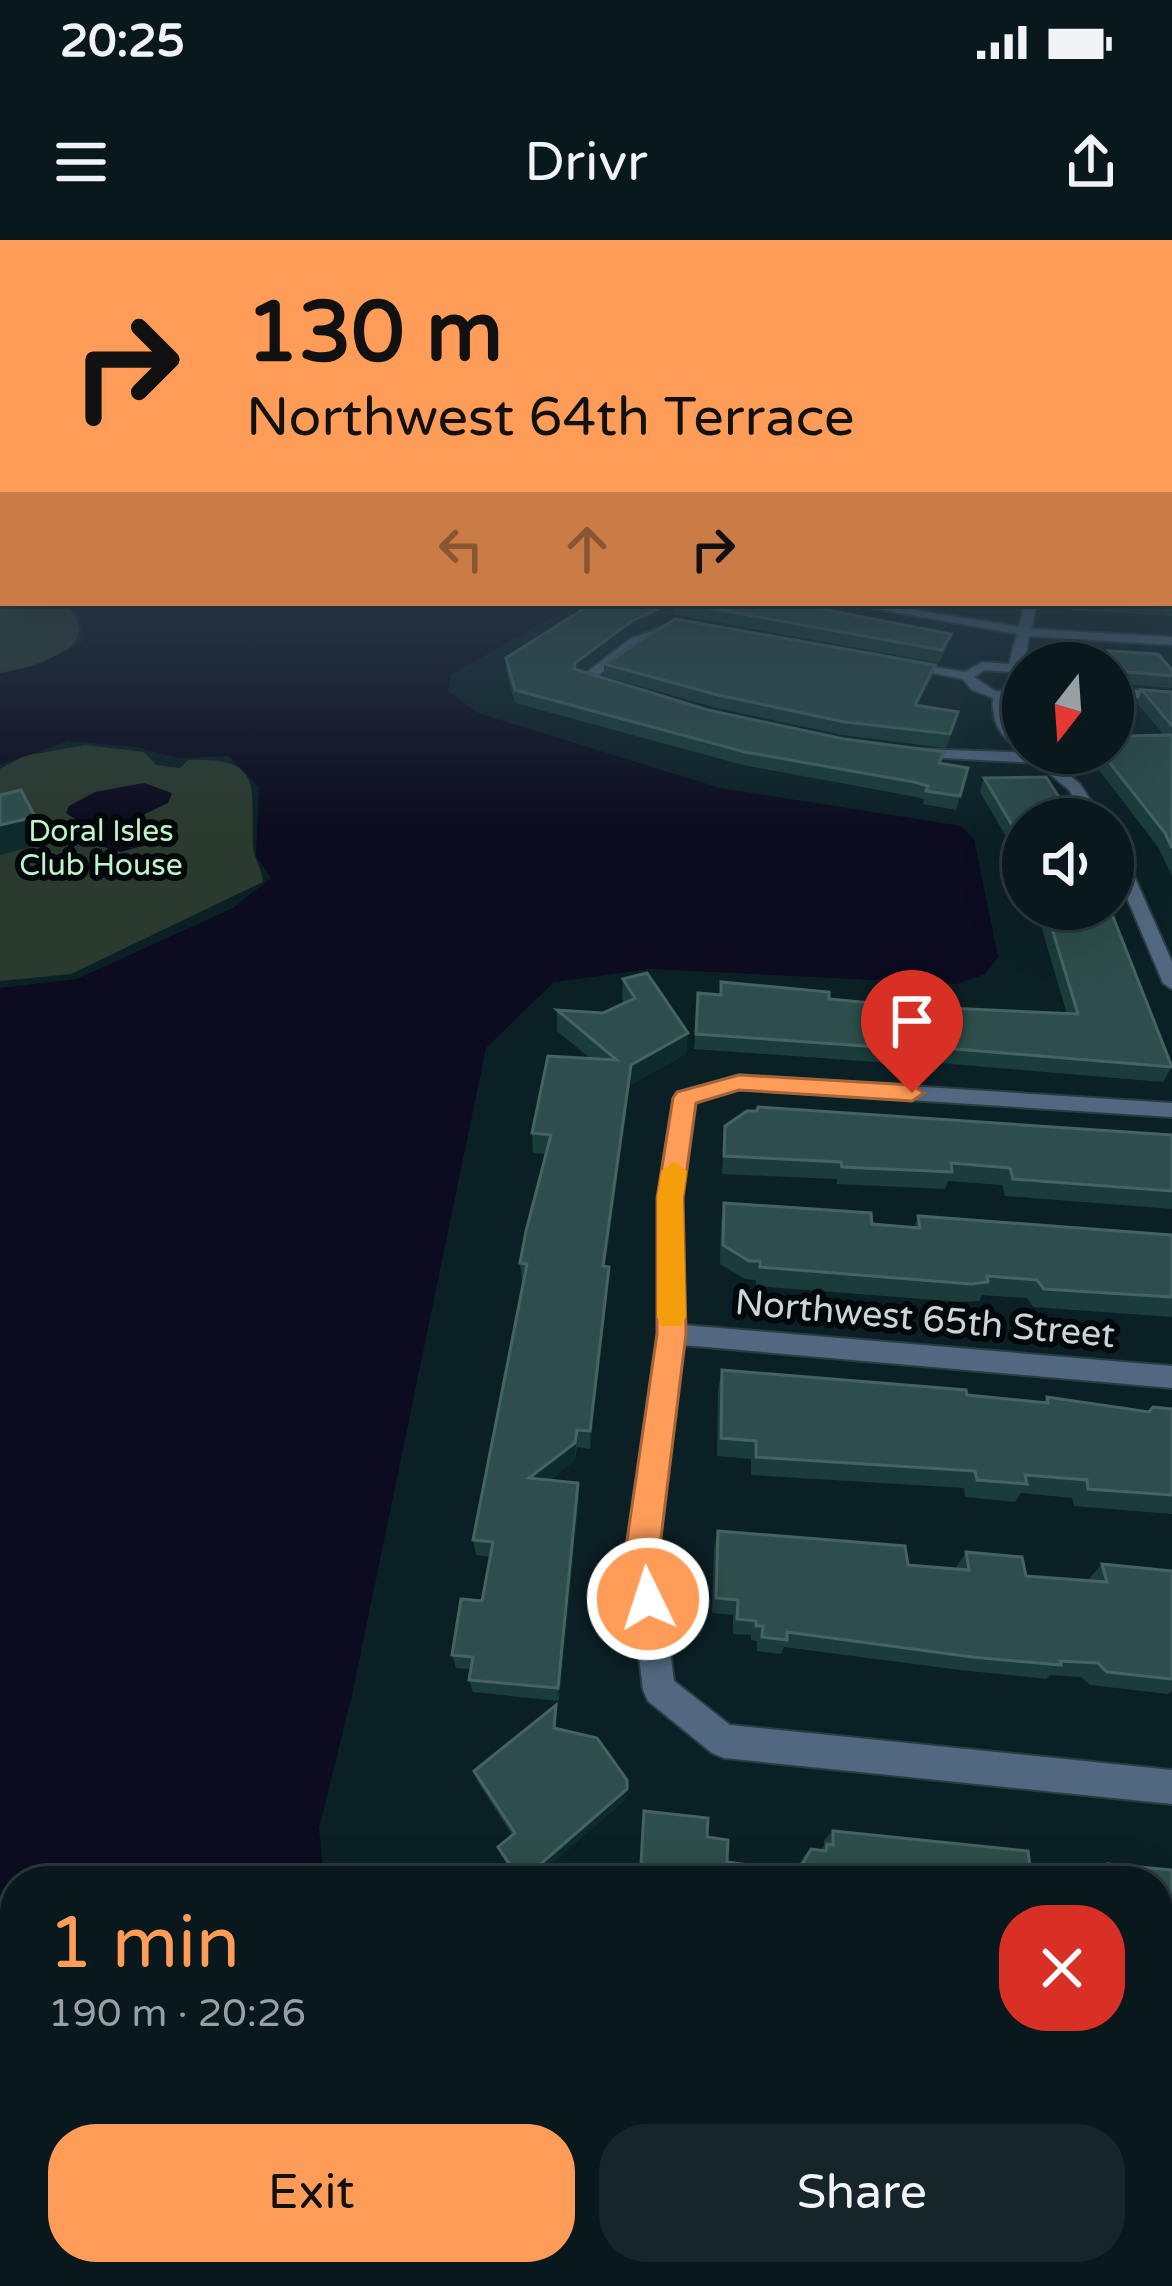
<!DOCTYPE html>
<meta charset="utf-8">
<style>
:root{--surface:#08181c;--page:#162529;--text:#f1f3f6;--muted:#98a0a3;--line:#29373b;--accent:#fe9c58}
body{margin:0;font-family:"Varela Round",sans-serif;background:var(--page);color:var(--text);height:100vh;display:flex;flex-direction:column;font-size:45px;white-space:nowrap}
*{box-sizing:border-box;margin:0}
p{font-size:39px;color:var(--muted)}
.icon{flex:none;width:66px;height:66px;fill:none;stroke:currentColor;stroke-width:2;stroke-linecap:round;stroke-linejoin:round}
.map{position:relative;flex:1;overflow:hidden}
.drawer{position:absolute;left:0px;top:1626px;width:1173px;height:420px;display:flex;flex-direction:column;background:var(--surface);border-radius:48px 48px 0 0;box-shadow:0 12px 48px #0002,0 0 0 3px var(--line)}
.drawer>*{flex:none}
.banner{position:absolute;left:0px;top:0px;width:1173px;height:366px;box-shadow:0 12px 48px #0002,0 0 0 3px var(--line);background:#fe9c58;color:#111;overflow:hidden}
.needle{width:78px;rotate:197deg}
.fabs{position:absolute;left:1002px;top:402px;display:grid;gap:24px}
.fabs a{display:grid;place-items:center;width:132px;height:132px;border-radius:50%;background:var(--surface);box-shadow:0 12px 48px #0002,0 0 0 3px var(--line);font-size:60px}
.pin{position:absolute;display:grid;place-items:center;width:102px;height:102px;color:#fff;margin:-123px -51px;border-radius:50% 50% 50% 0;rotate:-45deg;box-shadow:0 0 12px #0007}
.pin .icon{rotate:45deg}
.me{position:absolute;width:132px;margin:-66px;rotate:356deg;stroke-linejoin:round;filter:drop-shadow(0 0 9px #0008)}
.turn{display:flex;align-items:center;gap:42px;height:252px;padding:0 48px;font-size:54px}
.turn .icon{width:156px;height:156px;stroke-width:2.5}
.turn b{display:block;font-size:84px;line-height:102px}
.lanes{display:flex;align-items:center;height:114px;padding:0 48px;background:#0003;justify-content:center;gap:60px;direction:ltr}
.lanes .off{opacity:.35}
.round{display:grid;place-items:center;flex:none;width:126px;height:126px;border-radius:48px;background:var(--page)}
.summary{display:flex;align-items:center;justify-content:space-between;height:204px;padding:0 48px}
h1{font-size:72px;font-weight:600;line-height:90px;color:var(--accent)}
.action{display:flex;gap:24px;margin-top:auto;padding:24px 48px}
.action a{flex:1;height:138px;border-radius:48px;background:var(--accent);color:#111;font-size:48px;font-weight:600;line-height:138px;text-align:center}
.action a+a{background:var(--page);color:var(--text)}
.status{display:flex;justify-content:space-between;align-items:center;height:84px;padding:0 60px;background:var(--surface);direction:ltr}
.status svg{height:33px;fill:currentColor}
header{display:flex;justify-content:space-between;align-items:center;height:156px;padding:0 48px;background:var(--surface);font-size:54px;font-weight:600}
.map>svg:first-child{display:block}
</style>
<div class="status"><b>20:25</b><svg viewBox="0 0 49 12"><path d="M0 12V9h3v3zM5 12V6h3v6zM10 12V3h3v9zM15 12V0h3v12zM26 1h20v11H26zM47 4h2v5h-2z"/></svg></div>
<header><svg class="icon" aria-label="menu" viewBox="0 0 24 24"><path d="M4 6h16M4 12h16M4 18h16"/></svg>Drivr<svg class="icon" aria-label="share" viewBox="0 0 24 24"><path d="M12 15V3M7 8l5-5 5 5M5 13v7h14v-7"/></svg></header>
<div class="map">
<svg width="1172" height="2046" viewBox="0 0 1172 2046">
<rect width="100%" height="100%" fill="#0b2025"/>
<!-- green -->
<g fill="#2b3a2e">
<path d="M 0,320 L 3,363 C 20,363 46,358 61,365 C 70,369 78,377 79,387 C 82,418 21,428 0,433 Z"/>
<path d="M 85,505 L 144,512 L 156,525 L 180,528 L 188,520 C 266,517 250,547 253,606 C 254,620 262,628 263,642 L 71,734 L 0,741 L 0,529 L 24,516 Z"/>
</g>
<!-- water -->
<g fill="#0c0b1f">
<polygon points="61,363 577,363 451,435 448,451 478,473 720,548 961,586 974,599 998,717 985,734 957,744 651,729 554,742 486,808 352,1455 319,1588 324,1641 15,1641 15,2031 1158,2031 1158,1954 1172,1957 1172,2046 0,2046 0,748 77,739 233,668 271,638 256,616 259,548 229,516 179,518 136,507 68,501 0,525 0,434 35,426 84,401 79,373"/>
<polygon points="144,543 172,553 168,563 130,581 135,590 158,592 159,601 121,612 75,599 80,582 66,573 69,566 95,552"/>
</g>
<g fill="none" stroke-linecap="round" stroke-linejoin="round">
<!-- street casing -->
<g stroke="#293d42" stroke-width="4">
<g id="street">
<rect x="0" y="307" width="3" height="6"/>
<path d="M 845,363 L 872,363 L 1019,387 L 1025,363 L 1037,363 L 1031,389 L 1172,397 L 1172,405 L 1029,396 L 1023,433 L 985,430 L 974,437 L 995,451 L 1023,453 L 1023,461 L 1005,464 L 1010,484 L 1023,499 L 1023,510 C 1002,501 991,482 993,458 L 972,450 L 963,439 L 896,426 L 902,422 L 965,432 L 982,422 L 1009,424 L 1017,394 Z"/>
<polygon points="676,382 697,386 652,396 589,442 578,439 630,399"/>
<polygon points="1113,448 1172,453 1172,461 1113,456"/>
<polygon points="913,509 1042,513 1080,544 1103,579 1087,579 1069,550 1037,523 908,516 906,513"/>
<polygon points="1113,601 1121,606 1172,722 1172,749 1163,743 1113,625"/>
<polygon points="739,835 1172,863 1172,877 739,849 695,862 681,958 684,1085 1172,1126 1172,1148 683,1105 657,1314 674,1441 730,1485 1172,1530 1172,1564 724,1518 712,1513 648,1461 643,1450 627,1314 659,1094 659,958 678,853"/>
</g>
</g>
<!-- street -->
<use href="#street" fill="#526880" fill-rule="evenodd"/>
</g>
<!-- wall -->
<g fill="#1a3d39">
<polygon points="1172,303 1172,376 1070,370 1062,367 1061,363 1170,363"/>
<polygon points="593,363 791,363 948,406 939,423 673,374 631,393 581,431 708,470 940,523 968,528 956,570 923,564 924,559 911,556 743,525 515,463 506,430 506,418"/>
<polygon points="1109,411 1172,436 1172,448 1122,444 1113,433 1113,423 1105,423"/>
<polygon points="604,424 935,425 932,438 918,466 955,485 946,508 843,495 717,468 604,436"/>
<polygon points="1142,450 1172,452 1172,636 1158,607 1086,513 1113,513 1122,496 1164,495 1137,463"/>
<polygon points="984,538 1023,579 1023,623 1018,605 1011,605 980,552"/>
<polygon points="1036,669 1110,669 1172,827 1163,842 905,820 904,824 694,809 698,753 720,755 721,742 829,759 904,766 1067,774"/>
<polygon points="623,739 688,793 686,814 630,845 605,1026 609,1027 608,1046 590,1209 577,1207 575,1220 550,1240 578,1243 579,1260 559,1461 473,1452 469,1440 471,1429 456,1428 452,1415 482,1361 490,1317 476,1315 473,1300 523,1043 522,1043 520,1023 546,914 533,913 532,893 591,819 557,791 557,770 603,773 624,763 622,759"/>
<polygon points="725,886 1172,895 1172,969 1005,956 1002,945 948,941 945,949 837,944 837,939 722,934"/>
<polygon points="724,963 872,984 914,988 918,976 1172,995 1172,1077 1033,1067 1027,1058 982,1055 979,1061 962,1062 756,1046 756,1040 745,1039 720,1024 721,982"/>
<polygon points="722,1130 1043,1163 1047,1157 1149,1172 1172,1169 1172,1274 1074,1266 1072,1258 1021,1253 1015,1262 965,1257 964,1248 751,1235 751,1219 717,1216 718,1149"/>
<polygon points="718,1291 908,1325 955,1329 966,1312 1026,1336 1087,1341 1102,1324 1172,1331 1172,1451 1168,1454 1090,1445 1081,1437 1050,1435 1046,1439 960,1430 784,1407 781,1414 757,1411 757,1401 751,1400 751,1395 733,1394 733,1375 712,1373 714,1307"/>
<polygon points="556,1465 556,1489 626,1559 532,1641 518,1641 501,1615 498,1607 512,1595 478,1542 474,1531"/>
<polygon points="644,1571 707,1597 727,1622 795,1631 803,1617 811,1609 820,1610 824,1606 824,1600 833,1591 1032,1641 909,1641 894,1639 894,1641 639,1641"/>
<polygon points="1108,1624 1172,1630 1172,1786 1158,1784 1158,1641 1088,1641 1091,1640 1090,1632"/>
</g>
<!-- shaded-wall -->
<g fill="#0c2b2a">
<polygon points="671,363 673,363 673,374 631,393 575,435 574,441 575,423 632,381"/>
<polygon points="935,425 932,438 912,478 915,465"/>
<polygon points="35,577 46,603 0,615 0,585"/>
<polygon points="688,793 686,814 630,845 602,1045 603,1026 631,825"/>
<polygon points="609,1027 608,1046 590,1209 590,1191"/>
<polygon points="577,1190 575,1220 531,1255 529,1238"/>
<polygon points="578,1243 579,1260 559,1461 558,1448"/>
<polygon points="627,1549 626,1559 532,1641 522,1641"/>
</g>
<!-- building -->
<g fill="#2d4e4a" stroke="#456361" stroke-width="3">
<polygon points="1170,303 1172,303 1172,364 1154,363 1170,363"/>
<polygon points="593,363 671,363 632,381 575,423 574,429 708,470 844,499 944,512 939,523 968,528 960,556 926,551 928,546 914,542 745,512 515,450 506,418"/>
<polygon points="680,363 791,363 951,394 942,410"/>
<polygon points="675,379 935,425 915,465 958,472 950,494 845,482 718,455 604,424"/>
<polygon points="1109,411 1158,414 1172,430 1172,436 1127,432"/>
<polygon points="1142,450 1172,452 1172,486"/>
<polygon points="1113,484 1122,496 1172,495 1172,608 1165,593 1102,513 1113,513"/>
<polygon points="1046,537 1073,579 1023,579 1023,591 1015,590 984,538"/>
<polygon points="21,550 35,577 0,585 0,555"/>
<polygon points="1046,669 1110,669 1172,827 908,805 909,809 696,794 698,753 721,755 721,742 829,752 829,759 904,766 1078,774"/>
<polygon points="647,733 688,793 631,825 603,1026 609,1027 590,1191 577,1190 575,1203 529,1238 578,1243 558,1448 469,1440 473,1417 452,1415 461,1359 482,1361 493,1302 473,1300 527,1024 520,1023 526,991 551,895 532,893 548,816 617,820 557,770 603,773 635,758 623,739"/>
<polygon points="758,867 1172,895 1172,951 1013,939 1010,928 951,923 952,932 842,927 841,922 724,916 725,886 747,871 757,871"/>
<polygon points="724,963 871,973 872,984 920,988 918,976 1172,995 1172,1057 1044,1049 1037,1040 987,1036 988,1042 971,1044 760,1027 760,1021 749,1021 723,1005"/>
<polygon points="722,1130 966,1150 967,1155 1048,1163 1047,1157 1149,1172 1153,1167 1172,1169 1172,1255 1088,1249 1087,1240 1025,1235 1027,1244 977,1240 975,1231 756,1217 756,1201 721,1198"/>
<polygon points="718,1291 905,1306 908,1325 969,1330 966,1312 1022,1317 1026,1336 1107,1342 1102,1324 1172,1331 1172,1439 1107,1432 1098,1423 1060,1421 1061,1425 972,1417 787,1392 787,1400 762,1397 763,1386 756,1386 756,1381 737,1379 738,1360 716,1358"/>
<polygon points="556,1465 554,1488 597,1498 627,1540 627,1549 521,1641 498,1607 515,1593 474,1531"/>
<polygon points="644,1571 708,1578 707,1597 728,1600 727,1622 798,1632 811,1609 826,1611 827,1604 833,1605 833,1591 1028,1611 1032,1641 961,1641 961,1638 893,1630 894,1641 640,1641"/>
<polygon points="1108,1624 1172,1630 1172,1780 1158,1779 1158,1641 1111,1641"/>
</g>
<!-- sky -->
<linearGradient id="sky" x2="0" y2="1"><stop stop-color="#061214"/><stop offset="0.51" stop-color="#2e4251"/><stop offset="1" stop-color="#2e4251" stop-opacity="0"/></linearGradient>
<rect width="1172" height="589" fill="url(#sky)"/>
<!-- route -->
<polygon fill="#fe9c58" stroke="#a56539" stroke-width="3" points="739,835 912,845 924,853 912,861 739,850 696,863 683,958 686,1094 659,1314 665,1359 660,1371 648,1376 636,1371 625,1314 657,1094 657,958 673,858 677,852"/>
<!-- slow -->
<polygon fill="#f59e0b" points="674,922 687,931 683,958 686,1077 681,1086 661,1086 657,1077 657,958 661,931"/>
<g text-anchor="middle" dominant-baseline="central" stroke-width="12" stroke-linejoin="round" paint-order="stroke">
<!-- far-park labels -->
<g font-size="30" fill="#c1f2cc" stroke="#02080a">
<text x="101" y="591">Doral Isles<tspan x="101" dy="34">Club House</tspan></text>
</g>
<!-- street labels -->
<g font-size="36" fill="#c9d5d9" stroke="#02080a">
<text transform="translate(925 1079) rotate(5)">Northwest 65th Street</text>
</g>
</g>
</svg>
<div class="fabs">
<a><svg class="needle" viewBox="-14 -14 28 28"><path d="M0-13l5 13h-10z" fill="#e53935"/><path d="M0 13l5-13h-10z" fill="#98a0a3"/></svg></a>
<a><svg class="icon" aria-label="sound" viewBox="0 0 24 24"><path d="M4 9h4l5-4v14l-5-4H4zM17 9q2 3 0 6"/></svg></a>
</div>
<div class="pin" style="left:912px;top:853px;background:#d93025"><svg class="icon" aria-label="arrive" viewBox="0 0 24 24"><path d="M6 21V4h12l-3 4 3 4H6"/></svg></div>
<svg class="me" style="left:648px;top:1359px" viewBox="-20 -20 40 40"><circle r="17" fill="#fe9c58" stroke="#fff" stroke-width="3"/><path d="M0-11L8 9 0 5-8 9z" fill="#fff"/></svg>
<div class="banner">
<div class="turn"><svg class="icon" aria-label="right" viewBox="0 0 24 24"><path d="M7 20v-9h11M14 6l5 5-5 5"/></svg><div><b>130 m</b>Northwest 64th Terrace</div></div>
<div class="lanes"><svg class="icon off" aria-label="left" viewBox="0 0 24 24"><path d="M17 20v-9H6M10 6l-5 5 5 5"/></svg><svg class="icon off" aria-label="ahead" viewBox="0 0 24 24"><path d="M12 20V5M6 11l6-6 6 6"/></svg><svg class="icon" aria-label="right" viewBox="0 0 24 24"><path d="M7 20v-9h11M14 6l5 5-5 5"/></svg></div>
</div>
<section class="drawer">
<div class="summary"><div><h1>1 min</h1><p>190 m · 20:26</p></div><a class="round" style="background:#d93025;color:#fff"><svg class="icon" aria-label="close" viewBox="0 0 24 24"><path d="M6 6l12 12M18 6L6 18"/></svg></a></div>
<div class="action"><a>Exit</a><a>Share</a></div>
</section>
</div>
